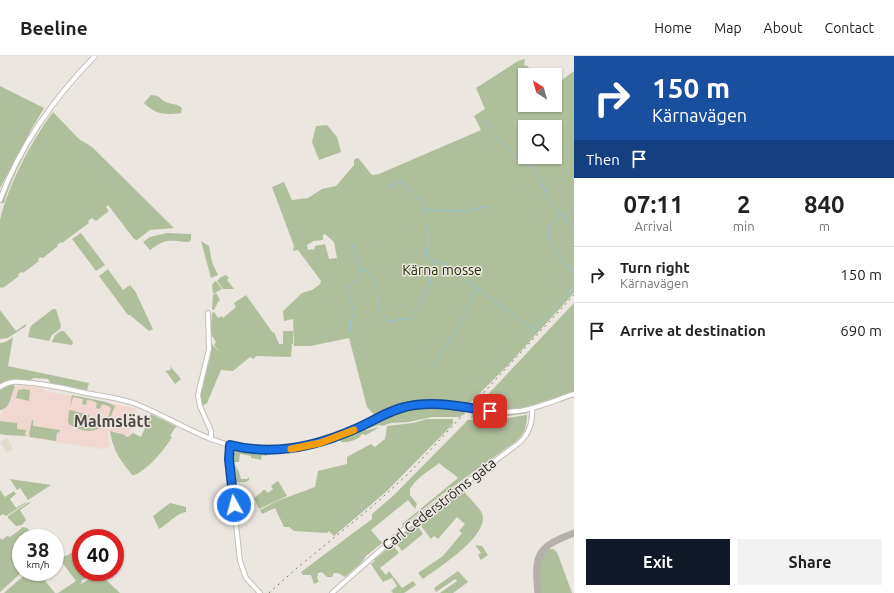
<!DOCTYPE html>
<meta charset="utf-8">
<style>
:root{--surface:#fff;--page:#f2f2f2;--text:#222;--muted:#767676;--line:#e0e0e0;--accent:#111827}
body{margin:0;font-family:Ubuntu,sans-serif;background:var(--page);color:var(--text);height:100vh;display:flex;flex-direction:column;font-size:15px;white-space:nowrap}
*{box-sizing:border-box;margin:0}
p{font-size:13px;color:var(--muted)}
.icon{flex:none;width:22px;height:22px;fill:none;stroke:currentColor;stroke-width:2;stroke-linecap:round;stroke-linejoin:round}
.map{position:relative;flex:1;overflow:hidden}
.panel{display:flex;flex-direction:column;background:var(--surface);width:320px}
.panel>*{flex:none}
.top-card{background:#1a4fa0;color:#fff;overflow:hidden}
.needle{width:26px;rotate:323deg}
.buttons{position:absolute;left:518px;top:12px;display:grid;gap:8px}
.buttons a{display:grid;place-items:center;width:44px;height:44px;border-radius:0px;background:var(--surface);box-shadow:0 1px 3px #0004;font-size:20px}
.speed{position:absolute;left:12px;top:473px;display:flex;gap:8px;font-size:20px;font-weight:700;text-align:center}
.speed>*{display:grid;place-content:center;width:52px;height:52px;border-radius:50%;background:var(--surface);box-shadow:0 1px 3px #0004;line-height:1}
.speed small{font-size:10px;font-weight:400}
.speed .limit{border:6px solid #d22;background:#fff;color:#111}
.pin{position:absolute;display:grid;place-items:center;width:34px;height:34px;color:#fff;margin:-17px;border-radius:8px;box-shadow:0 2px 6px #0006}
.me{position:absolute;width:44px;margin:-22px;rotate:353deg;stroke-linejoin:round;filter:drop-shadow(0 0 3px #0008)}
.turn{display:flex;align-items:center;gap:14px;height:84px;padding:0 12px;font-size:18px}
.turn .icon{width:52px;height:52px;stroke-width:2.5}
.turn b{display:block;font-size:28px;line-height:34px}
.then{display:flex;align-items:center;height:38px;padding:0 12px;background:#0003;gap:8px;font-size:15px}
.eta{display:flex;justify-content:space-evenly;align-items:center;height:68px;text-align:center}
.eta b{font-size:24px;font-weight:700;line-height:28px}
.cta{display:flex;gap:8px;margin-top:auto;padding:8px 12px}
.cta a{flex:1;height:46px;border-radius:0px;background:var(--accent);color:#fff;font-size:16px;font-weight:700;line-height:46px;text-align:center}
.cta a+a{background:var(--page);color:var(--text)}
ul{padding:0;list-style:none}
li{display:flex;align-items:center;gap:12px;height:56px;padding:0 12px;border-top:1px solid var(--line)}
li div{flex:1}
li b{display:block;font-size:15px}
li em{font-style:normal}
header{display:flex;align-items:center;gap:24px;box-sizing:border-box;height:56px;padding:0 20px;background:var(--surface);border-bottom:1px solid var(--line)}
header strong{font-size:19px}
nav{display:flex;gap:22px;margin-inline-start:auto;font-size:14px}
main{display:flex;flex:1;min-height:0}
.map>svg:first-child{display:block}
</style>
<header>
<strong>Beeline</strong>
<nav><a>Home</a><a>Map</a><a>About</a><a>Contact</a></nav>
</header>
<main>
<div class="map">
<svg width="574" height="537" viewBox="0 0 574 537">
<rect width="100%" height="100%" fill="#ece6e0"/>
<!-- built -->
<polygon fill="#e3d9cc" points="7,382 13,393 7,397 0,386"/>
<!-- education -->
<polygon fill="#f0d7cf" points="21,329 43,332 44,335 112,347 136,353 132,363 136,365 130,376 131,377 128,381 115,376 107,375 110,390 103,393 27,381 6,379 0,378 0,358 2,357 3,354 6,352 9,348 15,331"/>
<!-- green -->
<g fill="#afbf9c" fill-rule="evenodd">
<path d="M 525,3 L 524,9 L 528,10 L 531,19 L 525,19 L 525,49 L 555,49 L 555,29 L 574,15 L 574,237 L 507,310 L 468,349 L 439,345 L 409,346 L 374,359 L 367,351 L 349,282 L 311,290 L 294,290 L 293,263 L 284,265 L 283,255 L 302,237 L 312,234 L 320,228 L 321,225 L 298,194 L 293,195 L 294,190 L 272,131 L 284,126 L 292,144 L 308,142 L 322,133 L 336,130 L 354,109 L 354,104 L 357,102 L 359,103 L 372,119 L 379,118 L 481,74 L 474,60 L 485,53 L 476,32 L 518,5 ZM 525,71 L 555,71 L 555,101 L 525,101 ZM 325,178 L 334,186 L 337,202 L 329,203 L 325,188 L 315,190 L 314,194 L 312,193 L 308,194 L 307,189 L 314,185 L 323,184 L 323,179 Z"/>
<polygon points="0,30 44,52 31,74 0,132"/>
<path d="M 151,39 C 162,40 159,43 166,46 C 172,49 177,47 182,52 L 181,57 C 165,59 156,59 144,47 Z"/>
<path d="M 53,56 L 79,83 L 92,91 L 174,172 L 150,174 L 137,184 L 134,183 L 108,149 L 106,151 L 109,155 L 96,165 L 92,162 L 88,165 L 89,167 L 62,187 L 61,186 L 57,189 L 58,190 L 43,202 L 41,201 L 38,203 L 39,205 L 23,217 L 22,216 L 18,218 L 19,220 L 3,232 L 2,231 L 0,232 C 0,216 0,201 0,186 C 0,179 0,171 0,164 C 8,129 32,84 53,56 Z"/>
<path d="M 44,63 L 46,63 C 30,86 12,120 4,147 L 1,147 L 18,108 Z"/>
<polygon points="327,69 337,81 341,96 319,104 312,86 316,70"/>
<polygon points="81,177 105,209 96,215 72,183"/>
<path d="M 167,177 L 191,178 L 191,184 L 189,186 C 170,185 167,181 150,194 L 143,186 L 150,181 Z"/>
<polygon points="201,185 209,190 212,206 218,219 211,222"/>
<polygon points="108,213 123,234 130,229 135,235 153,273 149,275 131,260 131,259 128,259 99,220"/>
<polygon points="226,219 229,222 227,224 234,233 223,233 217,225 221,221"/>
<polygon points="215,225 216,225 222,233 213,238 212,229"/>
<polygon points="216,237 220,244 218,246 214,254 212,253 213,239"/>
<path d="M 246,239 L 273,277 L 274,276 L 279,288 L 283,288 L 283,275 L 293,275 L 293,288 L 290,289 L 292,289 L 291,301 L 256,300 L 254,303 L 250,301 L 233,315 L 221,314 L 207,347 L 202,350 C 195,325 214,309 211,287 L 220,297 L 214,289 L 216,286 L 209,275 L 211,272 L 212,257 L 214,256 L 218,262 L 222,260 L 223,262 L 236,251 L 234,247 Z"/>
<polygon points="574,247 574,336 520,353 497,353 476,351"/>
<polygon points="53,253 56,253 61,270 60,273 52,279 49,285 28,281 30,272 32,269"/>
<polygon points="0,254 16,275 26,268 26,270 8,282 0,283"/>
<polygon points="61,275 64,275 73,286 72,289 52,286 55,279"/>
<polygon points="13,281 8,310 89,327 87,334 51,328 48,323 34,322 28,325 13,324 5,325 0,328 0,287 6,286"/>
<polygon points="170,310 181,323 175,328 165,314 168,315 171,313"/>
<path d="M 8,328 L 13,328 L 15,331 C 10,340 11,353 0,354 L 0,333 Z"/>
<polygon points="24,333 30,334 29,345 16,342 18,334"/>
<path d="M 72,339 L 106,346 L 115,350 L 111,360 L 108,362 L 111,352 C 108,349 105,349 102,348 L 100,353 L 96,352 L 97,347 C 94,345 91,344 87,344 L 86,349 L 82,348 L 83,343 L 74,341 L 73,342 L 70,351 Z"/>
<polygon points="433,349 467,354 460,361 432,361 409,366 391,367 382,370 379,369 367,373 365,369 386,359 403,353"/>
<path d="M 70,354 L 89,359 L 89,362 L 91,363 L 100,372 C 88,378 80,374 69,368 L 68,366 L 69,355 Z"/>
<polygon points="473,355 502,358 526,356 529,357 493,362 471,362"/>
<path d="M 151,358 L 177,371 L 175,372 L 170,380 L 172,381 C 164,394 148,414 134,419 L 132,419 C 120,403 113,395 110,375 L 125,379 L 125,380 L 128,381 L 133,377 L 141,381 Z"/>
<path d="M 526,359 L 527,359 C 527,371 524,379 515,386 L 440,440 L 402,470 L 402,468 L 458,422 C 452,416 445,413 439,407 C 428,416 418,420 410,433 L 410,439 L 417,448 L 415,453 L 408,444 L 371,474 L 381,486 L 387,481 L 388,482 L 366,500 L 362,506 L 345,521 L 338,517 L 334,517 L 332,521 L 327,521 L 322,516 L 318,517 L 317,522 L 319,526 L 314,528 L 311,519 L 303,519 L 301,516 L 372,463 L 372,458 L 394,439 L 466,366 L 467,364 L 501,363 Z"/>
<polygon points="100,362 108,364 107,366 100,371 95,367"/>
<polygon points="427,363 453,363 453,368 387,435 334,480 329,475 327,477 294,475 289,471 284,471 275,452 262,458 260,454 277,445 315,431 318,415 347,408 347,401 371,388 375,391 385,383 387,370 413,367"/>
<polygon points="32,364 33,364 33,370 60,374 59,377 57,376 56,385 30,381 29,378"/>
<polygon points="0,365 17,367 17,373 26,374 25,379 28,380 6,379 0,378"/>
<path d="M 363,370 L 367,374 L 380,371 L 366,379 L 362,378 C 359,384 347,387 341,386 L 339,382 Z"/>
<polygon points="236,394 267,397 267,400 262,399 261,404 251,402 251,400 240,398 239,406 234,406 233,401"/>
<polygon points="235,409 239,416 241,423 247,423 249,421 249,424 246,426 236,426"/>
<polygon points="10,423 51,429 28,444 20,432 17,434"/>
<polygon points="278,425 287,440 259,453 254,442 263,435 262,434 265,434 268,437 273,433 271,430"/>
<path d="M 462,433 C 466,439 479,451 482,457 C 491,479 438,512 423,523 L 418,517 L 443,500 L 462,477 L 459,475 L 465,468 L 457,461 L 438,483 L 434,480 L 431,483 L 418,466 Z"/>
<polygon points="0,434 5,441 14,435 16,438 10,443 16,452 26,446 26,447 6,460 3,458 0,460"/>
<polygon points="29,446 30,447 20,454 26,464 22,469 16,470 8,462 8,460"/>
<path d="M 170,447 L 186,451 L 186,456 C 175,458 168,468 159,473 L 153,460 Z"/>
<polygon points="416,467 423,478 402,495 395,485"/>
<polygon points="22,471 27,472 36,482 21,482 21,516 22,516 0,536 0,482 2,484 7,480 10,481 22,472"/>
<polygon points="392,488 399,497 380,512 386,519 389,515 402,532 413,525 416,529 404,537 393,537 391,535 397,530 392,522 383,526 371,508 375,505 374,503 378,501"/>
<polygon points="475,489 482,490 488,499 481,504 478,499 481,497"/>
<polygon points="79,491 81,493 81,516 88,516 87,522 82,524 81,528 99,517 120,537 58,537 76,525 61,505 62,501 68,499"/>
<path d="M 548,493 L 553,493 L 557,496 L 572,537 L 540,537 C 539,522 536,504 548,493 Z"/>
<polygon points="458,515 468,526 453,537 440,537 457,525 455,523 436,536 434,532"/>
<polygon points="28,516 38,516 55,537 4,537"/>
</g>
<g fill="none" stroke-linecap="round" stroke-linejoin="round">
<!-- stream -->
<g stroke="#99c6d6" stroke-width="1">
<polyline points="484,64 489,68 492,73"/>
<polyline points="496,81 532,113 542,128 548,143 559,156 564,159 566,165 574,169"/>
<polyline points="399,118 400,123"/>
<polyline points="401,125 413,136 423,149 426,158 425,165 428,179 426,201 430,204 443,207 477,232 468,253 432,313"/>
<polyline points="388,131 401,126"/>
<polyline points="425,154 467,155 490,150"/>
<polyline points="559,157 548,173 549,180 558,199 574,217"/>
<path d="M 361,213 C 373,215 377,229 378,240 C 378,243 378,247 378,250 C 379,256 385,260 389,265 L 412,262"/>
<polyline points="477,232 535,275"/>
<path d="M 413,259 C 414,254 417,252 420,248 C 424,241 425,233 430,228 L 434,205"/>
<polyline points="350,277 351,263 354,256 351,247 347,238 347,233 358,221 361,213 356,202 352,189"/>
<polyline points="530,279 574,231"/>
</g>
<!-- taxiway -->
<path stroke="#b5b0ab" stroke-width="7" d="M 538,537 C 534,498 537,491 574,477"/>
<!-- secondary casing -->
<g stroke="#c3beb8" stroke-width="6">
<g id="secondary">
<path d="M 0,144 C 20,89 54,42 95,0"/>
<polyline points="208,257 209,293 198,339 200,350 211,375 211,383"/>
<path d="M 0,331 C 6,327 13,325 20,326 C 42,327 64,332 86,337 C 102,340 120,342 136,348 C 174,363 209,389 251,393 C 301,398 345,379 388,356"/>
<path d="M 477,353 C 490,355 504,357 517,355 C 537,353 555,344 574,338"/>
<path d="M 386,357 C 417,346 434,347 466,352"/>
<polyline points="230,389 229,403 240,505 246,522 260,537"/>
<path d="M 332,537 L 409,469 L 519,387 C 529,378 533,366 532,352"/>
</g>
</g>
<!-- secondary -->
<use href="#secondary" stroke="#fff" stroke-width="4"/>
<!-- rail -->
<polyline stroke="#7e7a76" stroke-width="1" stroke-dasharray="2 4" stroke-linecap="butt" points="269,537 297,512 374,449 409,417 574,239"/>
<!-- secondary-bridge casing -->
<g stroke="#c3beb8" stroke-width="6" stroke-linecap="butt">
<polyline id="secondary-bridge" points="466,352 477,353"/>
</g>
<!-- secondary-bridge -->
<use href="#secondary-bridge" stroke="#fff" stroke-width="4"/>
</g>
<g fill="none" stroke-linecap="round" stroke-linejoin="round">
<!-- route casing -->
<g stroke="#114b97" stroke-width="10">
<path id="route" d="M 234,449 L 229,403 L 230,389 C 273,400 315,391 355,373 C 372,366 387,355 405,351 C 433,344 462,351 490,355"/>
</g>
<!-- route -->
<use href="#route" stroke="#1a73e8" stroke-width="7"/>
<!-- slow -->
<polyline stroke="#f59e0b" stroke-width="7" points="291,393 320,387 354,374"/>
</g>
<g text-anchor="middle" dominant-baseline="central" stroke-width="3" stroke-linejoin="round" paint-order="stroke">
<!-- park labels -->
<g font-size="14" fill="#233208" stroke="#ece6e0">
<text x="442" y="214">Kärna mosse</text>
</g>
<!-- street labels -->
<g font-size="14" fill="#201e1b" stroke="#ece6e0">
<text transform="translate(439 448) rotate(-38)">Carl Cederströms gata</text>
</g>
<!-- quarter labels -->
<g font-size="16" font-weight="bold" fill="#4d4843" stroke="#ece6e0">
<text x="112" y="365">Malmslätt</text>
</g>
</g>
</svg>
<div class="buttons">
<a><svg class="needle" viewBox="-14 -14 28 28"><path d="M0-13l5 13h-10z" fill="#e53935"/><path d="M0 13l5-13h-10z" fill="#767676"/></svg></a>
<a><svg class="icon" aria-label="search" viewBox="0 0 24 24"><circle cx="10" cy="10" r="6"/><path d="M15 15l6 6"/></svg></a>
</div>
<div class="speed"><div>38<small>km/h</small></div><div class="limit">40</div></div>
<div class="pin" style="left:490px;top:355px;background:#d93025"><svg class="icon" aria-label="arrive" viewBox="0 0 24 24"><path d="M6 21V4h12l-3 4 3 4H6"/></svg></div>
<svg class="me" style="left:234px;top:449px" viewBox="-20 -20 40 40"><circle r="17" fill="#1a73e8" stroke="#fff" stroke-width="3"/><path d="M0-11L8 9 0 5-8 9z" fill="#fff"/></svg>
</div>
<section class="panel">
<div class="top-card">
<div class="turn"><svg class="icon" aria-label="right" viewBox="0 0 24 24"><path d="M7 20v-9h11M14 6l5 5-5 5"/></svg><div><b>150 m</b>Kärnavägen</div></div>
<div class="then">Then<svg class="icon" aria-label="arrive" viewBox="0 0 24 24"><path d="M6 21V4h12l-3 4 3 4H6"/></svg></div>
</div>
<div class="eta">
<div><b>07:11</b><p>Arrival</p></div>
<div><b>2</b><p>min</p></div>
<div><b>840</b><p>m</p></div>
</div>
<ul>
<li><svg class="icon" aria-label="right" viewBox="0 0 24 24"><path d="M7 20v-9h11M14 6l5 5-5 5"/></svg><div><b>Turn right</b><p>Kärnavägen</p></div><em>150 m</em></li>
<li><svg class="icon" aria-label="arrive" viewBox="0 0 24 24"><path d="M6 21V4h12l-3 4 3 4H6"/></svg><div><b>Arrive at destination</b></div><em>690 m</em></li>
</ul>
<div class="cta"><a>Exit</a><a>Share</a></div>
</section>
</main>
